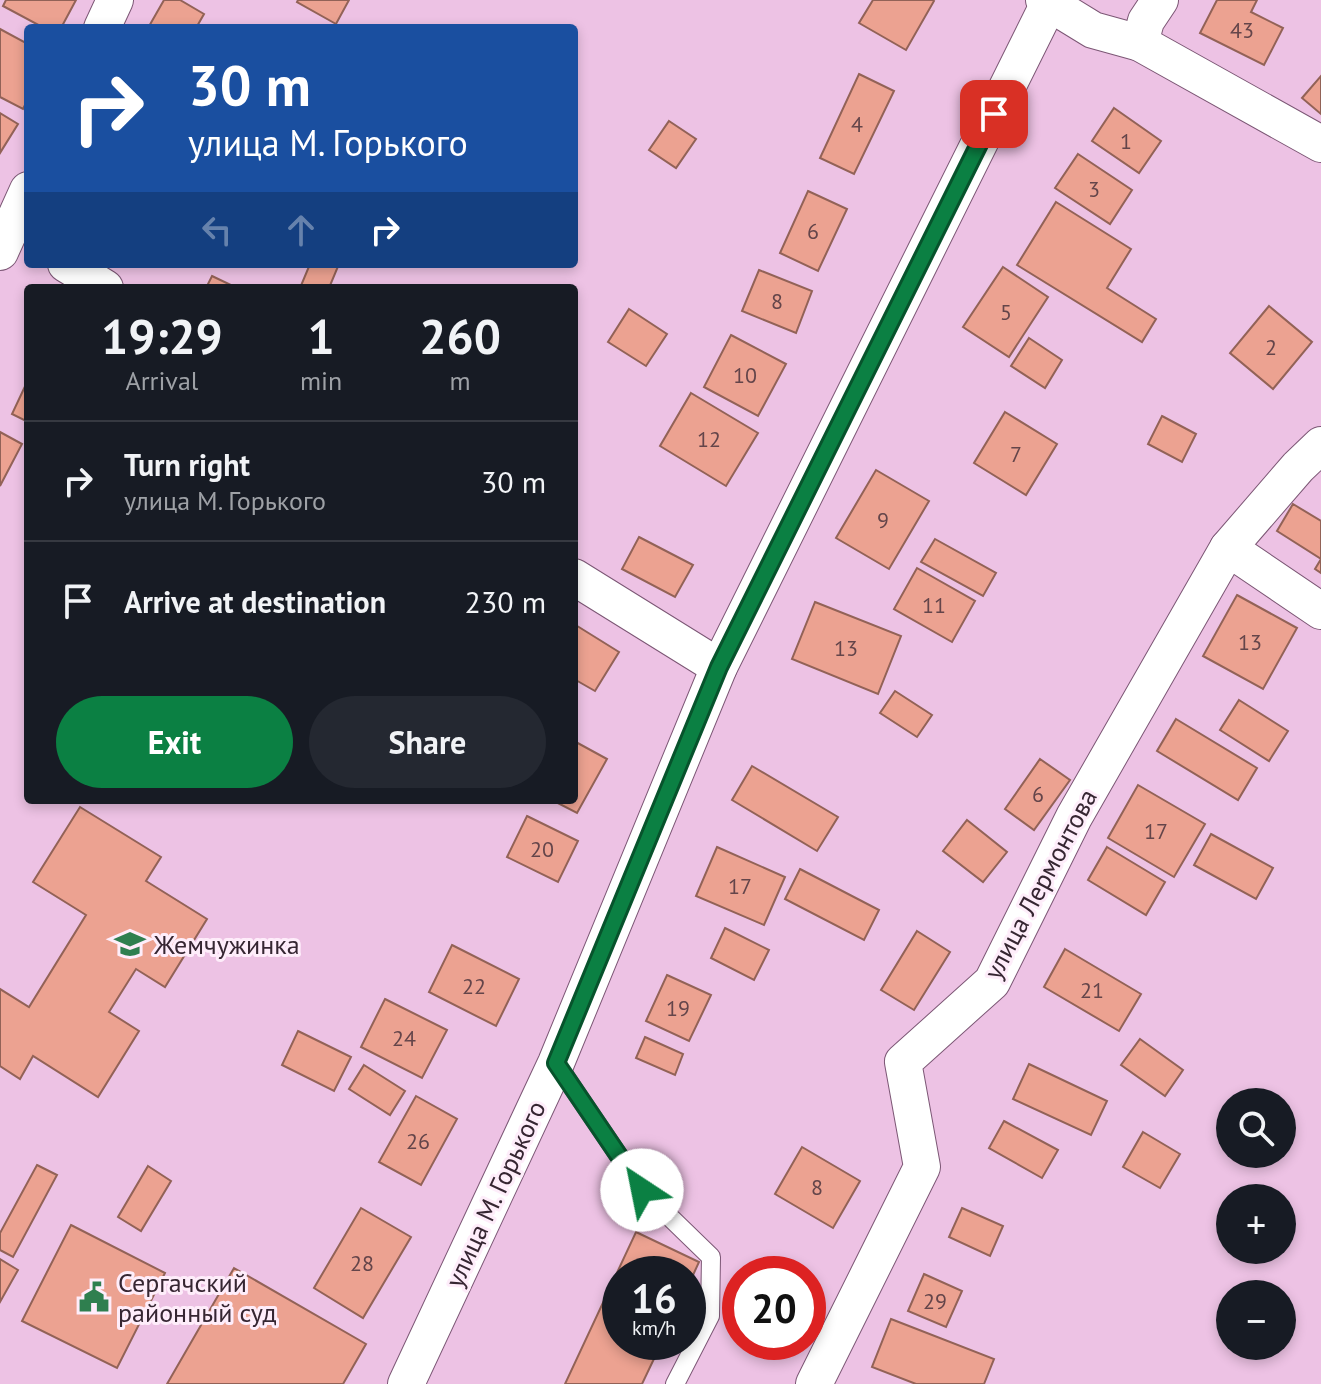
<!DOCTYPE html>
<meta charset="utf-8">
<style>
:root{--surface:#171b24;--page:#242831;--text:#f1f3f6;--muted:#9ea1a6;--line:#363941;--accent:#0b8043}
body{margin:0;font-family:"PT Sans",sans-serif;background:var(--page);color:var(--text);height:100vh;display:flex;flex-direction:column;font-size:30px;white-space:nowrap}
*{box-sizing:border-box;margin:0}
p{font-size:26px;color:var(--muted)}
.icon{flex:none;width:44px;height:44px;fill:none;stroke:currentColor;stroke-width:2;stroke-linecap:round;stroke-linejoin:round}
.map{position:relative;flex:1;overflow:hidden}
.panel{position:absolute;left:24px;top:284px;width:554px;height:520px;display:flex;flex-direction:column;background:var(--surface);border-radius:8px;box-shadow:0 4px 12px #0003}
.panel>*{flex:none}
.banner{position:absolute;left:24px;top:24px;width:554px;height:244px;border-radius:8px;box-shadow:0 4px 12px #0003;background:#1a4fa0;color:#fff;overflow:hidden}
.controls{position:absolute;left:1216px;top:1088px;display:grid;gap:16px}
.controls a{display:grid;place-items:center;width:80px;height:80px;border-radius:50%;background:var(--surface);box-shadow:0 4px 12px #0003;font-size:40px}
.speed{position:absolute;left:602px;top:1256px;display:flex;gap:16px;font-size:40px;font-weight:700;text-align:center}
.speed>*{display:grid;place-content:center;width:104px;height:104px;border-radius:50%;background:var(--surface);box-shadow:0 4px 12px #0003;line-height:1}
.speed small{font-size:20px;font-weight:400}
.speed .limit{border:12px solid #d22;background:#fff;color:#111}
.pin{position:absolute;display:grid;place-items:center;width:68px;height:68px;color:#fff;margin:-34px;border-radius:16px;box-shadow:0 4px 12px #0006}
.me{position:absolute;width:88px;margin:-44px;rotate:326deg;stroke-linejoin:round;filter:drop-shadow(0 0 6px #0008)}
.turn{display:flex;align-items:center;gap:28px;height:168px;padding:0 32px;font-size:36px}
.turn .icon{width:104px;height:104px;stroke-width:2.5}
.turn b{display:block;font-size:56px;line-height:68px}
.lanes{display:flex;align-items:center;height:76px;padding:0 32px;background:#0003;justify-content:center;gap:40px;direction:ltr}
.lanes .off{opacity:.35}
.eta{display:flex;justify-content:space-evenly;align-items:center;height:136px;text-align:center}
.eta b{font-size:48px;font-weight:600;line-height:56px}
.cta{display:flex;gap:16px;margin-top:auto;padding:16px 32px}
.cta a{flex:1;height:92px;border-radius:48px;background:var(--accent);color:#fff;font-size:32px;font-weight:600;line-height:92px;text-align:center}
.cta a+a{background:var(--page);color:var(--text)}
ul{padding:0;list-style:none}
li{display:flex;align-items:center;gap:24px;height:120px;padding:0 32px;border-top:2px solid var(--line)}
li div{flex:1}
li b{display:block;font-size:30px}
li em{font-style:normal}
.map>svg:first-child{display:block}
</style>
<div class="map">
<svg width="1321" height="1384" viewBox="0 0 1321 1384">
<rect width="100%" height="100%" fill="#edc2e4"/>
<!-- building -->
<g fill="#eca291" stroke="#926257" stroke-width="2">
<polygon points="6,0 76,0 61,28 44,28 3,6"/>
<polygon points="164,0 180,0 204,14 196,28 148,28"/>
<polygon points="298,0 349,0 336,24 297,2"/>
<polygon points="873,0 933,0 934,1 906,50 859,23"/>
<polygon points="1217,0 1257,0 1251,12 1283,28 1264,65 1200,33"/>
<polygon points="0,29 28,44 28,99 23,109 0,97"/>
<polygon points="859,74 894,91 854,174 820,158"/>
<polygon points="1321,76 1321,114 1302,98"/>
<polygon points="1114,108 1161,141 1139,173 1092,141"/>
<polygon points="0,113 18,124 0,153"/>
<polygon points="669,121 696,139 676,168 649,150"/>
<polygon points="1078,154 1132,190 1110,224 1055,188"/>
<polygon points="808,191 847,209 818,271 780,253"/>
<polygon points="1056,202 1131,249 1107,288 1156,319 1142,342 1017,265"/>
<polygon points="310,264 339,264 329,288 300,288"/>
<polygon points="1003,267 1048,297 1009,357 963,327"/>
<polygon points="759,270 812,291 796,333 742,311"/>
<polygon points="212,276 233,286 232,288 206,288"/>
<polygon points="1269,306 1312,342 1273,389 1230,353"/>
<polygon points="629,309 667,334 646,366 608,342"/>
<polygon points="731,335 786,364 758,416 704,387"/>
<polygon points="1029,338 1062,360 1045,388 1011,366"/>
<polygon points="28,380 28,422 12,414"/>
<polygon points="691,393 758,433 726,486 660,446"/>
<polygon points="1005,412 1057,444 1026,495 974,463"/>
<polygon points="1162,416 1196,434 1182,462 1148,444"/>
<polygon points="0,432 22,444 0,486"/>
<polygon points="876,470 929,501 889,569 836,538"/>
<polygon points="1293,504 1321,521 1321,573 1315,569 1321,559 1277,531"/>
<polygon points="639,537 693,565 675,597 622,569"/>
<polygon points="935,539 996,573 983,596 921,562"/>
<polygon points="917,568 975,601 952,642 894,609"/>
<polygon points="1237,595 1297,628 1263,689 1203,656"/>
<polygon points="815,602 901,636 878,694 792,659"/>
<polygon points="574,624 619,652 595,691 574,679"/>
<polygon points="895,691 932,715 917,737 880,713"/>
<polygon points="1239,700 1288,731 1269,761 1220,730"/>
<polygon points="1176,719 1257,768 1238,800 1157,751"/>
<polygon points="574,741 607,759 577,813 552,800 574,800"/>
<polygon points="1040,759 1070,780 1034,830 1005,809"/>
<polygon points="752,766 838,817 817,851 732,800"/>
<polygon points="1138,785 1205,824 1174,877 1108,838"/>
<polygon points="80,807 161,857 146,881 207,919 165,987 136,969 109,1012 139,1031 98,1097 33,1056 20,1079 0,1066 0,989 29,1007 86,915 33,882"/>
<polygon points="527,816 578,841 558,882 507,857"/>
<polygon points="967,820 1007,852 983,882 943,851"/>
<polygon points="1211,834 1273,868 1256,899 1194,865"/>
<polygon points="717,847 785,877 764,925 696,896"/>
<polygon points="1107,847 1165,882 1146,915 1088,880"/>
<polygon points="800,869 879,910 864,940 785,899"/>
<polygon points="725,928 769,950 754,980 711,958"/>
<polygon points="917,931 950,952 914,1010 881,990"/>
<polygon points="452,945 519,979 496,1026 429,992"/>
<polygon points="1065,949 1141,994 1119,1031 1044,987"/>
<polygon points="667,975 711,995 689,1041 646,1021"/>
<polygon points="385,999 447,1030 422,1078 361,1047"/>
<polygon points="298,1031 351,1057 334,1091 282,1065"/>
<polygon points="645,1037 683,1054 675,1075 636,1058"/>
<polygon points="1140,1039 1183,1070 1165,1096 1121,1065"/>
<polygon points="1029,1064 1107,1101 1091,1135 1013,1099"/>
<polygon points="364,1065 405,1091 390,1115 349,1089"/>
<polygon points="416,1096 457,1119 421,1185 379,1162"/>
<polygon points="1004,1121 1058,1150 1042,1178 989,1148"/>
<polygon points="1143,1132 1180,1154 1160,1188 1123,1167"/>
<polygon points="802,1147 860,1181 833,1228 775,1194"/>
<polygon points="37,1165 57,1175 13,1257 0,1250 0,1233"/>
<polygon points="148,1166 171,1181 141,1231 118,1217"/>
<polygon points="361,1208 411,1237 363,1318 314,1288"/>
<polygon points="962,1208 1003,1226 990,1256 949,1237"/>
<polygon points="71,1225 165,1273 117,1368 22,1321"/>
<polygon points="636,1232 699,1262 688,1286 688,1274 620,1274 620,1342 662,1342 642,1384 565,1384"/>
<polygon points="0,1259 18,1270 0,1302"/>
<polygon points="234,1268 366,1344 343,1384 167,1384"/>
<polygon points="924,1274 962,1291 946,1327 908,1311"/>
<polygon points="891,1319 994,1359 984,1384 916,1384 872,1367"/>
</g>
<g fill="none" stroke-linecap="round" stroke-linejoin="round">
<!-- lane casing -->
<g stroke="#7c5775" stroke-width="20">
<polyline id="lane" points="556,1063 642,1190 711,1257 710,1316 675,1384"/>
</g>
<!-- street casing -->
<g stroke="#7c5775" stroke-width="38">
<g id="street">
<polyline points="1044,0 1093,30 1140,43 1321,144"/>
<polyline points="102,28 115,0"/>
<polyline points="1140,43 1146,21 1160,0"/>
<polyline points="0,252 28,190"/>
<polyline points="66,264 105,288"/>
<polyline points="1228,548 1321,611"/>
<polyline points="574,577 719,667"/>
<polyline points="406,1384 556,1063 719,667 1049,3"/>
<polyline points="814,1384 922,1167 903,1062 992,982 1074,817 1228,548 1298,467 1321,445"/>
</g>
</g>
<!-- lane -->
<use href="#lane" stroke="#fff" stroke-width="18"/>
<!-- street -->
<use href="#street" stroke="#fff" stroke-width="36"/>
</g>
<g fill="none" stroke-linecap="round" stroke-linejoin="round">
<!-- route casing -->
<g stroke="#07532c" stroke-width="20">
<polyline id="route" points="642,1190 556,1063 719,667 994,114"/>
</g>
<!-- route -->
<use href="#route" stroke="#0b8043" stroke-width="14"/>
</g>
<!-- icons -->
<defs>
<g id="school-bare" transform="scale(2.4)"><path d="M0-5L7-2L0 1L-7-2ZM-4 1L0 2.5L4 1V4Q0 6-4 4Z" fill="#2f7f4f" stroke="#feedfa" stroke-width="2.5" paint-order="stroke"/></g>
<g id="civic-bare" transform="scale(2.4)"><path d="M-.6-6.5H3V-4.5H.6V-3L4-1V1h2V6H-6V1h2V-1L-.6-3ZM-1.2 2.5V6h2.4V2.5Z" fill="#2f7f4f" stroke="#feedfa" stroke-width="2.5" paint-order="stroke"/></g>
</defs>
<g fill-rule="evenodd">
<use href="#school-bare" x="130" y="944"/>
<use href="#civic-bare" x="94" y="1297"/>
</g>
<g text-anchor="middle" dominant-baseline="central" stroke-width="6" stroke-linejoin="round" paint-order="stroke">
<!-- number labels -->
<g font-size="22" fill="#64454a">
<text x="1242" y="30">43</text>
<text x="857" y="124">4</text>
<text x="1126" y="141">1</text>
<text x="1094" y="189">3</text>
<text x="813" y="231">6</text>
<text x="777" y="301">8</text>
<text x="1006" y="312">5</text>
<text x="1271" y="347">2</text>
<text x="745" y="375">10</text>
<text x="709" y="439">12</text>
<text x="1016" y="454">7</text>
<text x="883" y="520">9</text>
<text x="934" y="605">11</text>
<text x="1250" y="642">13</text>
<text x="846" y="648">13</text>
<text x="1038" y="794">6</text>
<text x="1156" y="831">17</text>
<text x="542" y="849">20</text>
<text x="740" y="886">17</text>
<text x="474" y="986">22</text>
<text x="1092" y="990">21</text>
<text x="678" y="1008">19</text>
<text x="404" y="1038">24</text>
<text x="418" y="1141">26</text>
<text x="817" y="1187">8</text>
<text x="362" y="1263">28</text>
<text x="935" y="1301">29</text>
</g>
<!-- street labels -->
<g font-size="26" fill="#362632" stroke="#feedfa">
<text transform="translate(1040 884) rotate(-62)">улица Лермонтова</text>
<text transform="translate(495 1194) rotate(-65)">улица М. Горького</text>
</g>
<!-- poi labels -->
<g font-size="26" fill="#362632" stroke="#feedfa" text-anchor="start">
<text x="154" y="944">Жемчужинка</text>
<text x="118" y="1282">Сергачский<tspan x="118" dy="30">районный суд</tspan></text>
</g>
</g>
</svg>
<div class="controls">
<a><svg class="icon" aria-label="search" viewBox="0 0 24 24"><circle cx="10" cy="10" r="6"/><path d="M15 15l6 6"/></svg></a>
<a>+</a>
<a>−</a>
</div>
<div class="speed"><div>16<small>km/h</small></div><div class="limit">20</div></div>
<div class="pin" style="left:994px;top:114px;background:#d93025"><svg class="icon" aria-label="arrive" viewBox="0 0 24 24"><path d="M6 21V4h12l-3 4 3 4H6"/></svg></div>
<svg class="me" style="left:642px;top:1190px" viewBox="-20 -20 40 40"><circle r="19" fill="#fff"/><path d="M0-13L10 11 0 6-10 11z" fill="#0b8043"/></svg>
<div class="banner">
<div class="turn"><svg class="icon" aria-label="right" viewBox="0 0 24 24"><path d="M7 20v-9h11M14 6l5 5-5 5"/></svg><div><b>30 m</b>улица М. Горького</div></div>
<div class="lanes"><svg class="icon off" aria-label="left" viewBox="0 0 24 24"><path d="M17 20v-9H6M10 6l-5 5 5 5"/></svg><svg class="icon off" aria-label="ahead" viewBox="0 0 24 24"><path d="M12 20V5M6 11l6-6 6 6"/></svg><svg class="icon" aria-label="right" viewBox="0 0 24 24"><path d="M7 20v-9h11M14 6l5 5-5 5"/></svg></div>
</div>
<section class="panel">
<div class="eta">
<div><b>19:29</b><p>Arrival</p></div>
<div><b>1</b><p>min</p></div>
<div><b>260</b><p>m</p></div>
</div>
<ul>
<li><svg class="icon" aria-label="right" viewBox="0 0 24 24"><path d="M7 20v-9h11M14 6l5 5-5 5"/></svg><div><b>Turn right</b><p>улица М. Горького</p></div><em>30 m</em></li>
<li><svg class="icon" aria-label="arrive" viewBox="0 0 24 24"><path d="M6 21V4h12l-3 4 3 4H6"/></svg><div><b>Arrive at destination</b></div><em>230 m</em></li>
</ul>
<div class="cta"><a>Exit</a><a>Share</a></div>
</section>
</div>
